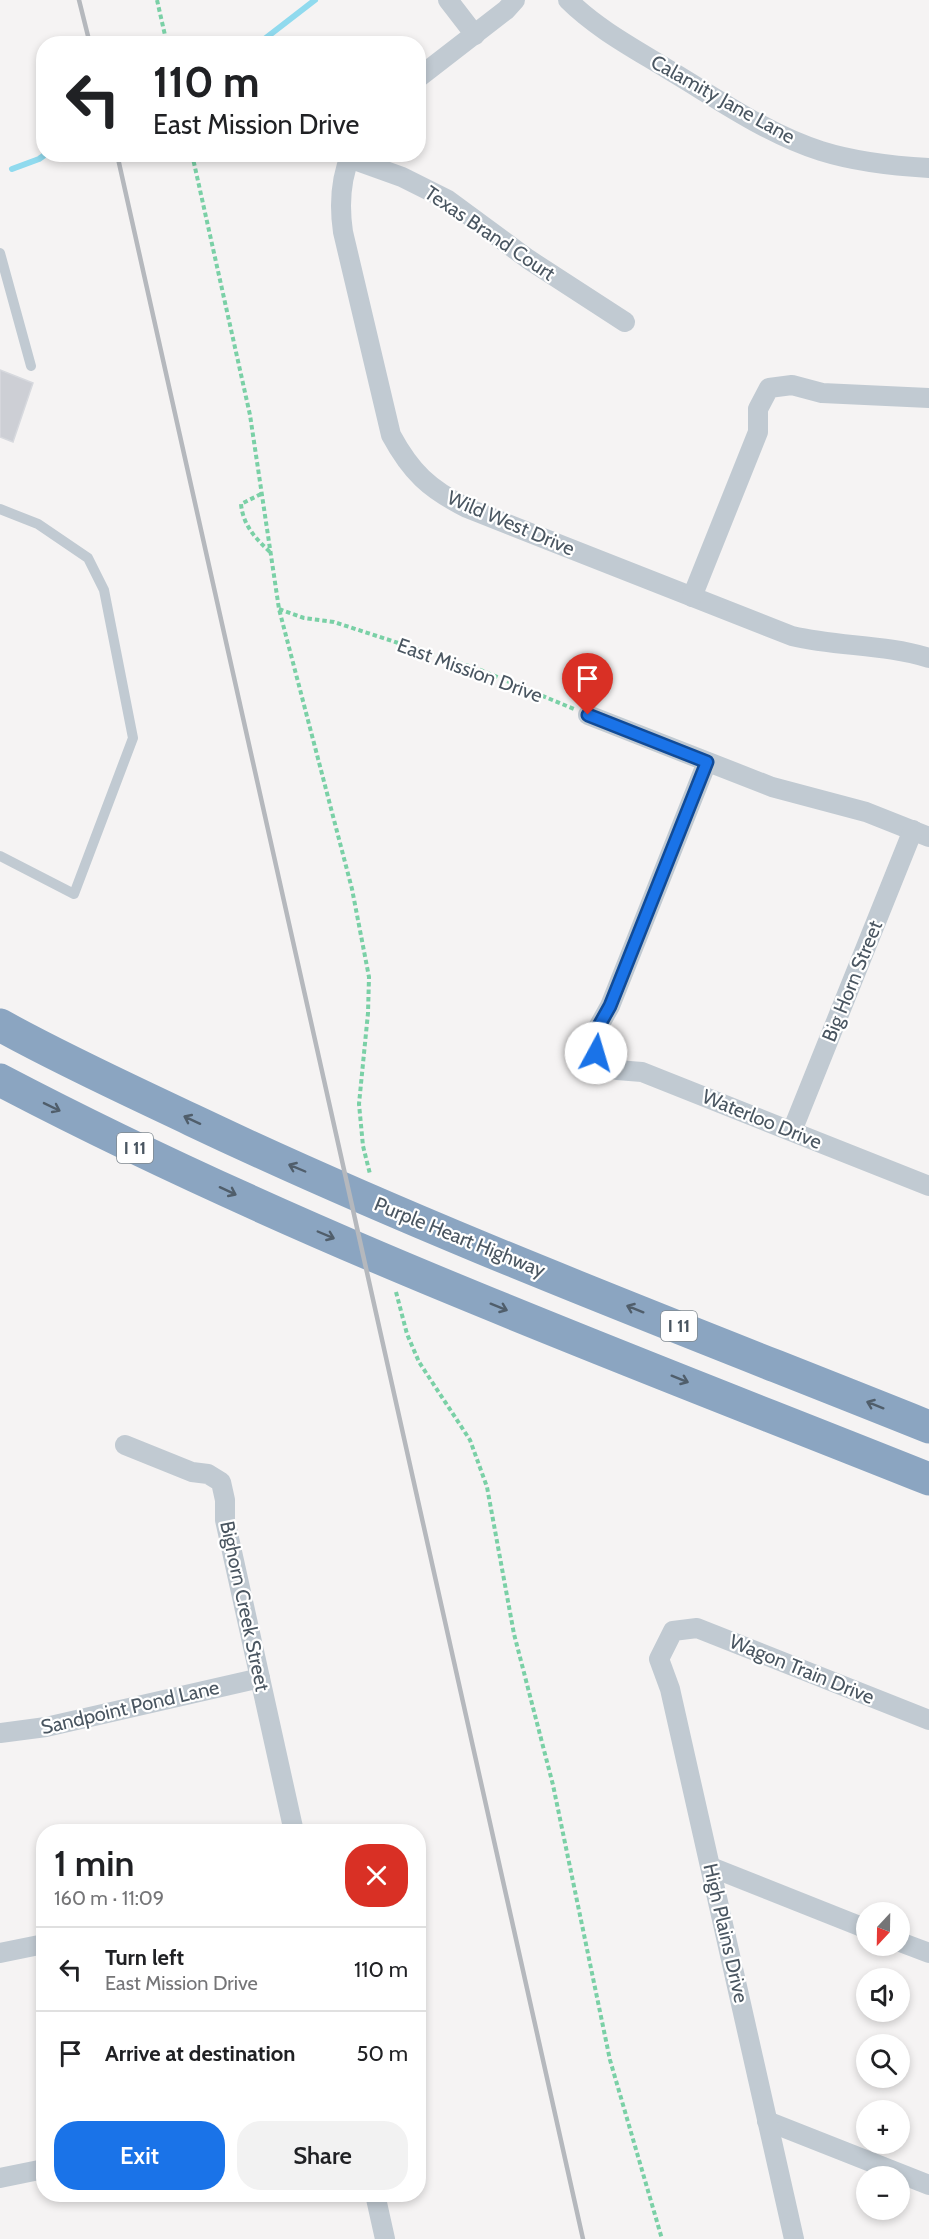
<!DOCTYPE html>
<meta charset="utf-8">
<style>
:root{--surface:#fff;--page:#f2f2f2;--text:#202124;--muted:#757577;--line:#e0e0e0;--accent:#1a73e8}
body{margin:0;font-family:Cabin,sans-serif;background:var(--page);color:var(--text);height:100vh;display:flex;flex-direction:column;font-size:22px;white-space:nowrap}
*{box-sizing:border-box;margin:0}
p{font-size:20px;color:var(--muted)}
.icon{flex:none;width:33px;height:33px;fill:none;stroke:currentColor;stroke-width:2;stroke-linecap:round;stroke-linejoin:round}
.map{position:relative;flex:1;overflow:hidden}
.drawer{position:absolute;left:36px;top:1824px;width:390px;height:378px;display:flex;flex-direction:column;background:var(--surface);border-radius:24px;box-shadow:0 3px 9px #0003}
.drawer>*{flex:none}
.banner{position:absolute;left:36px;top:36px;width:390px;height:126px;border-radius:24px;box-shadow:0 3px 9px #0003;background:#fff;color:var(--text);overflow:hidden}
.needle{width:39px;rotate:202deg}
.buttons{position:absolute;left:856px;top:1902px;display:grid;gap:12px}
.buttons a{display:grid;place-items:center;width:54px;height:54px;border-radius:50%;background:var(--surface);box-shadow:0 3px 9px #0003;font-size:30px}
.pin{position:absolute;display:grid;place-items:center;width:51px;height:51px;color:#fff;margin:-62px -26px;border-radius:50% 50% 50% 0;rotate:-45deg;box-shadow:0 0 6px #0007}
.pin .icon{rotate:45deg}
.me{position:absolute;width:66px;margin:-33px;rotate:6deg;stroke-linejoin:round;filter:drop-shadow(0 0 4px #0008)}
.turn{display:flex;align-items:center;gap:21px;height:126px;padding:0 18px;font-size:27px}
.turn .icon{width:78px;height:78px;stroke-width:2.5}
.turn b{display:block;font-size:42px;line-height:51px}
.round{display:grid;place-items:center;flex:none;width:63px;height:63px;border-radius:24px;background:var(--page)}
.headline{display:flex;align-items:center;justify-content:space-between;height:102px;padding:0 18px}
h1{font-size:36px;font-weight:600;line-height:45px}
.action{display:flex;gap:12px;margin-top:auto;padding:12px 18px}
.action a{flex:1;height:69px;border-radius:24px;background:var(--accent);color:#fff;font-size:24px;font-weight:600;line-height:69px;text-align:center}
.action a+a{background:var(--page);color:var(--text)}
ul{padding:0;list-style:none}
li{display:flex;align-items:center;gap:18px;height:84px;padding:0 18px;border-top:2px solid var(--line)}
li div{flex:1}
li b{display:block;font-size:22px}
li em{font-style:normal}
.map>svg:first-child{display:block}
</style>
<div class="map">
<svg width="929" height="2239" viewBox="0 0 929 2239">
<rect width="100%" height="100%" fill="#f5f3f3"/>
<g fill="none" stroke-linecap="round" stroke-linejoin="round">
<!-- stream -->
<g stroke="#90daee" stroke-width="6">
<polyline points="258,44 315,0"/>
<polyline points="12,169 39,159 46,154"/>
</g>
</g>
<!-- building -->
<polygon fill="#cdcfd5" stroke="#d7d9de" stroke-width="1.5" points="0,370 33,383 13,442 0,437"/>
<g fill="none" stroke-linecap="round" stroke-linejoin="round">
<!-- path -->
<g stroke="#7ad0a6" stroke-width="4" stroke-dasharray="4.5 3" stroke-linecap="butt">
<polyline points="157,0 167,44"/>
<polyline points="192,154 250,415 279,609 352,889 369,977 368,1013 359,1104 363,1146 370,1174"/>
<path d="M 261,494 L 241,504 C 243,525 255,538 270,552"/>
<polyline points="279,609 304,618 334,622 478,669 574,709"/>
<polyline points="396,1292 407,1334 419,1362 470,1440 487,1487 514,1634 553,1785 610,2060 662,2239"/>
</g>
<!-- service -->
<g stroke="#c1cad2" stroke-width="10">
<polyline points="0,253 31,366"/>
<polyline points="0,509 38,524 88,558 104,590 133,738 74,894 0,856"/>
</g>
<!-- minor -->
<g stroke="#c1cad2" stroke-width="20">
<polyline points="448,0 475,35"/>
<path d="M 568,0 C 597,29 635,49 669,70 C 718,99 767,134 821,151 C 856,162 893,166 929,168"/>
<polyline points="418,78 506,10 515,0"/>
<path d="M 351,154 C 340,180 339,205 343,232 L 391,435 C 411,472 429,489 467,508 L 792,636 C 838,647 885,644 929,658"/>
<polyline points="349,158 402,177 448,200 528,259 625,322"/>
<polyline points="692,597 758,432 758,409 769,388 792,385 822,393 929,398"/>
<polyline points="588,715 772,787 866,812 929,837"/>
<polyline points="707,762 610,1006 596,1031 596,1053 617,1070 642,1072 929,1186"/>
<polyline points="792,1131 913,830"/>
<polyline points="125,1445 192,1472 208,1474 221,1482 225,1500 225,1520 294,1832"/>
<polyline points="0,1733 46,1727 260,1678"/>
<polyline points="711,1867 867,1929"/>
<polyline points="900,1942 929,1953"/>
<polyline points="0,1953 44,1944"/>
<polyline points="767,2121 929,2185"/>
<polyline points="0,2178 44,2169"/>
<polyline points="375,2194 385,2239"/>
<polyline points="794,2239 670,1689 659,1659 673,1631 697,1628 929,1720"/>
</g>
<!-- motorway -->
<g stroke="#8ba5c1" stroke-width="33">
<path d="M 0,1025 C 63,1060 127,1089 192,1120 C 432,1234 682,1328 929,1427"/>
<path d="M 0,1080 C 299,1237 616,1354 929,1479"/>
</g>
<!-- rail -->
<g stroke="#b5b8bd" stroke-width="4.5">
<polyline points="79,0 90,44"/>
<polyline points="117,154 583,2239"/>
</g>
</g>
<!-- one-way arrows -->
<defs><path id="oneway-shaft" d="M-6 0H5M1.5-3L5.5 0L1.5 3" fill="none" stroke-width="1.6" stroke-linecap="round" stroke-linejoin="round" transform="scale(1.5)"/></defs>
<g stroke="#505e6b">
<use href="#oneway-shaft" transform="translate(52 1107) rotate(26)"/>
<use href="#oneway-shaft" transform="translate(192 1120) rotate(-155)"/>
<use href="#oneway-shaft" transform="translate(297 1168) rotate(-157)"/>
<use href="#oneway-shaft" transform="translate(228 1191) rotate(25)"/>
<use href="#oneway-shaft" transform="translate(326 1235) rotate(23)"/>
<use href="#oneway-shaft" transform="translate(499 1307) rotate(22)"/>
<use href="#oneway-shaft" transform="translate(635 1309) rotate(-158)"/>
<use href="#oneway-shaft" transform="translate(680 1379) rotate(22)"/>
<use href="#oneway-shaft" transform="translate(875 1405) rotate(-158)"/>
</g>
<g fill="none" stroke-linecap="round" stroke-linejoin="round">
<!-- route casing -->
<g stroke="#114b97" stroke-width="15">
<polyline id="route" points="588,715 707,762 610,1006 596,1031 596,1053"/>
</g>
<!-- route -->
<use href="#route" stroke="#1a73e8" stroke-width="10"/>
</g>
<g text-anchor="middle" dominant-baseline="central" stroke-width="4.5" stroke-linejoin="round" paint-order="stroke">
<!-- shield labels -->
<g fill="#fff" stroke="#808990" stroke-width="1.5">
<rect x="117" y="1133" width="36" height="30" rx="4.5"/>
<rect x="661" y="1311" width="36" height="30" rx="4.5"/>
</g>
<g font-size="18" font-weight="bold" fill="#4a5661">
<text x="135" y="1148">I 11</text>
<text x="679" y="1326">I 11</text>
</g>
<!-- street labels -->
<g font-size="20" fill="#4a5661" stroke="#fff">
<text transform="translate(723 99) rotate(29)">Calamity Jane Lane</text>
<text transform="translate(490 233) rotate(34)">Texas Brand Court</text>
<text transform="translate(511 523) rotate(23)">Wild West Drive</text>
<text transform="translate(470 670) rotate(20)">East Mission Drive</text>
<text transform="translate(852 981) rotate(-68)">Big Horn Street</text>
<text transform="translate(762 1119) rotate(22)">Waterloo Drive</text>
<text transform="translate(460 1237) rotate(22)">Purple Heart Highway</text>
<text transform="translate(245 1606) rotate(78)">Bighorn Creek Street</text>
<text transform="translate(802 1669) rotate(22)">Wagon Train Drive</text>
<text transform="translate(130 1707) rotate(-13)">Sandpoint Pond Lane</text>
<text transform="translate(726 1933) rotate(77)">High Plains Drive</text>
</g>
</g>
</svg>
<div class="buttons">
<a><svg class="needle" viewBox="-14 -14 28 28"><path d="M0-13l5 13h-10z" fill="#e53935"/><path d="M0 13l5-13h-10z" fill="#757577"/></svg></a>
<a><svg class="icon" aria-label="sound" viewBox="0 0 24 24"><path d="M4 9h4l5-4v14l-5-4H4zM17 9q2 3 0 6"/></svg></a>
<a><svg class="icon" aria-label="search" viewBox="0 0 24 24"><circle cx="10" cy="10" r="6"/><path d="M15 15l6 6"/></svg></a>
<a>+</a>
<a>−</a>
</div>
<div class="pin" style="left:588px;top:715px;background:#d93025"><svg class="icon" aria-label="arrive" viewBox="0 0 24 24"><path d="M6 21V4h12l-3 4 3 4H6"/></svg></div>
<svg class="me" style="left:596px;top:1053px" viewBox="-20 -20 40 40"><circle r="19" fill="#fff"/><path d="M0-13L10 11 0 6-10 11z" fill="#1a73e8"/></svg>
<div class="banner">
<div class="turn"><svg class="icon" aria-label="left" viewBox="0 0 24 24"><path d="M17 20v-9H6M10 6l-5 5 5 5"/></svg><div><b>110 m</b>East Mission Drive</div></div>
</div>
<section class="drawer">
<div class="headline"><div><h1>1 min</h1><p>160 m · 11:09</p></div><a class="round" style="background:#d93025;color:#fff"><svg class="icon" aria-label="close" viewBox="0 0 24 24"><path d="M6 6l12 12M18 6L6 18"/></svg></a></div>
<ul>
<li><svg class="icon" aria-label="left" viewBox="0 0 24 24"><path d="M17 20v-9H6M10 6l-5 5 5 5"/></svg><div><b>Turn left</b><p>East Mission Drive</p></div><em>110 m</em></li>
<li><svg class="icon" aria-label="arrive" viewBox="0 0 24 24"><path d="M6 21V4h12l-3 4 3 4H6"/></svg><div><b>Arrive at destination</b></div><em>50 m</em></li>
</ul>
<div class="action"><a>Exit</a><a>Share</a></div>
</section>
</div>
